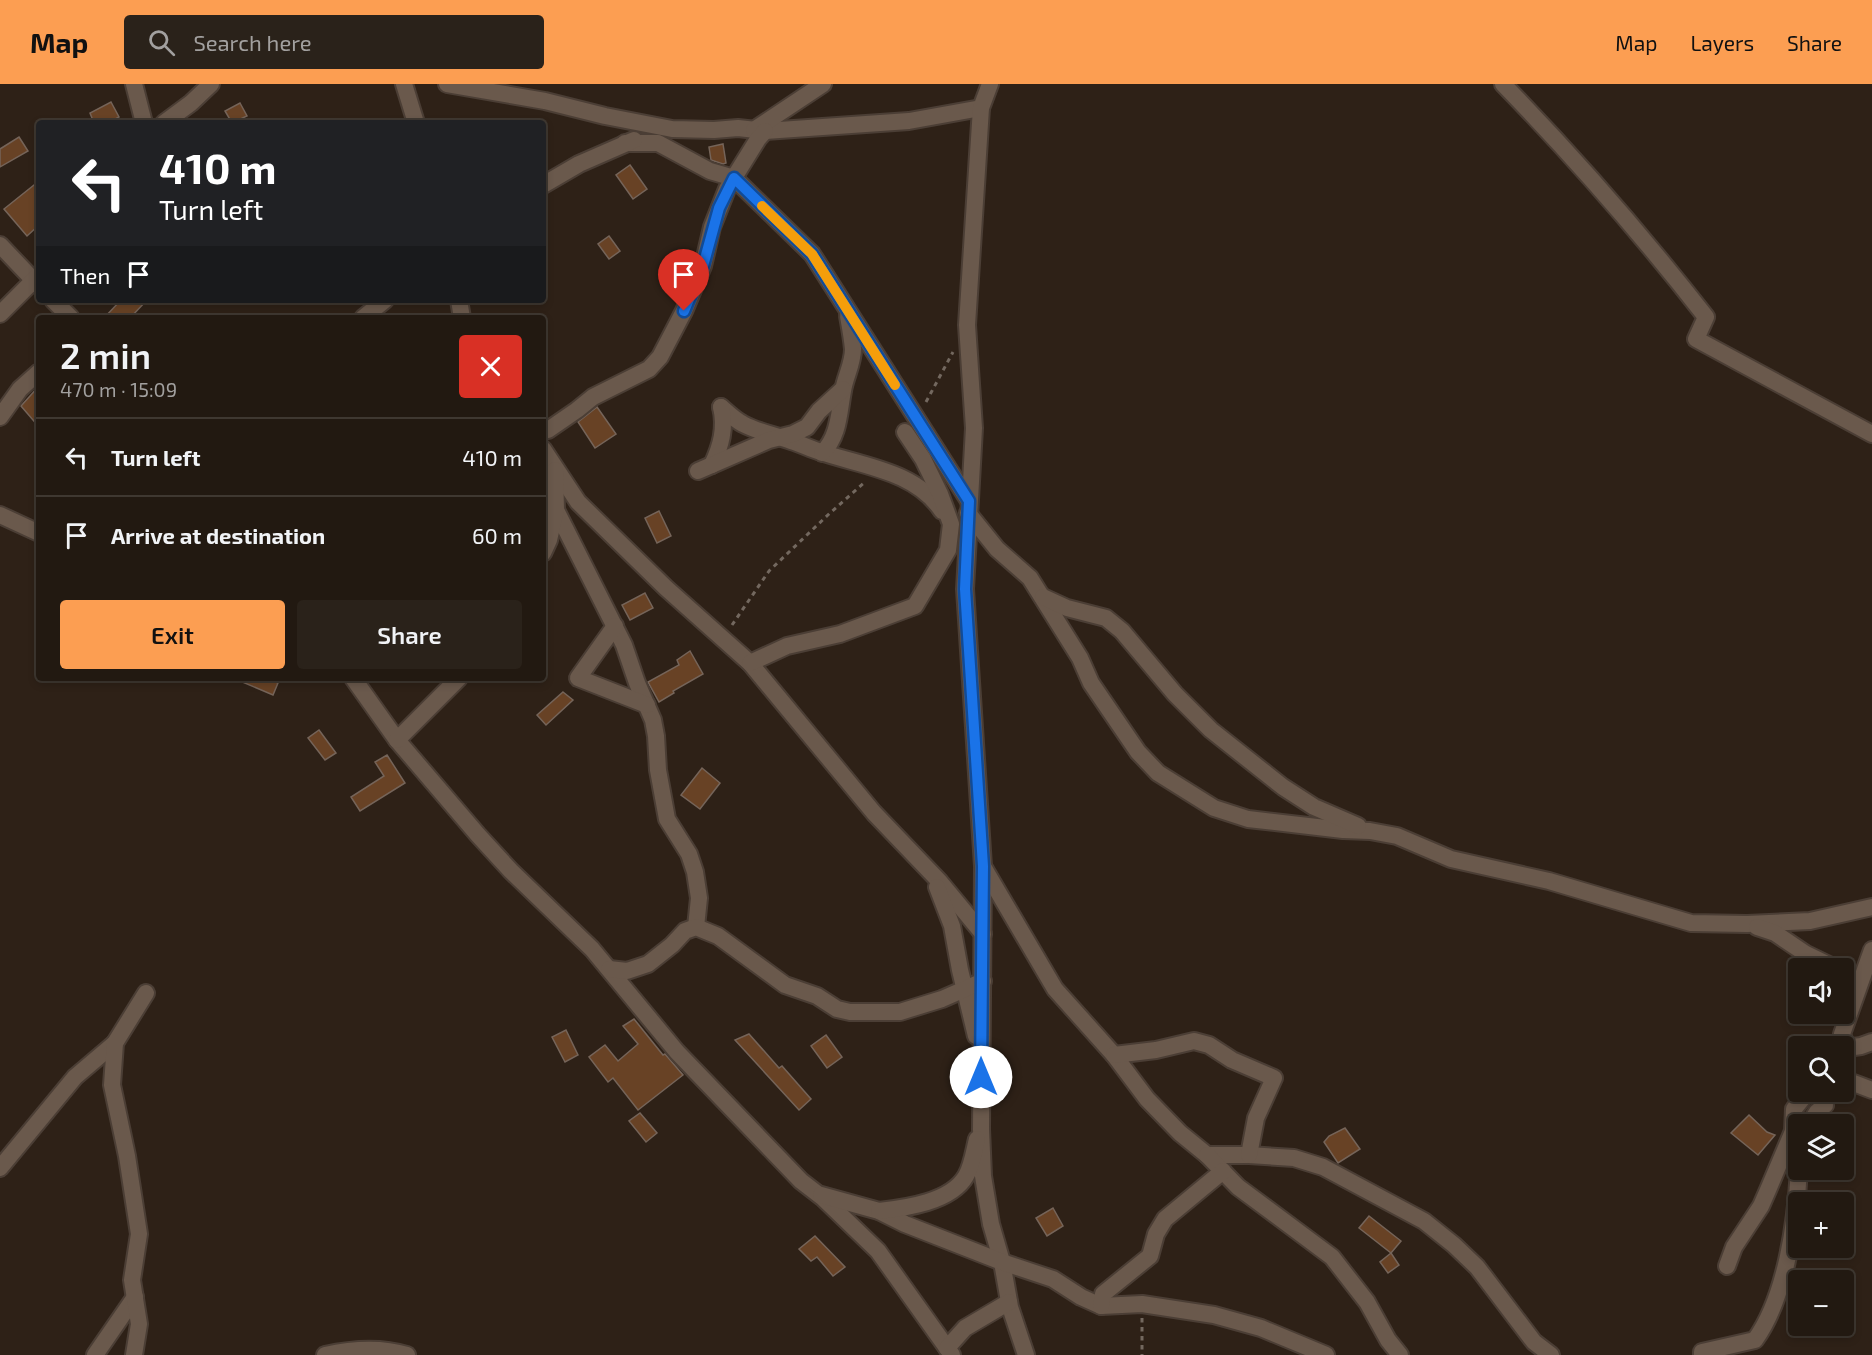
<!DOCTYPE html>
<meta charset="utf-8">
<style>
:root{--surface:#221911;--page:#2a221a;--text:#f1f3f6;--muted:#a2a09f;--line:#3f3831;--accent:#fc9e52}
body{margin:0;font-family:"Exo 2",sans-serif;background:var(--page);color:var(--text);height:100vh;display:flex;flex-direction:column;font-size:22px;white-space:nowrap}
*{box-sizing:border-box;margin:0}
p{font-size:20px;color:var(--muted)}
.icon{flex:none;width:33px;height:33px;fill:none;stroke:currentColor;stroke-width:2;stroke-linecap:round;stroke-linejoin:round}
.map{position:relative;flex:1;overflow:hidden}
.drawer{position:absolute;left:36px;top:231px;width:510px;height:366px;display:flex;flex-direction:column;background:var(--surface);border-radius:6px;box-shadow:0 3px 9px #0003,0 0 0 2px var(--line)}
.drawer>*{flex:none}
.hud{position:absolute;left:36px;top:36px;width:510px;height:183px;border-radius:6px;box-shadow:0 3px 9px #0003,0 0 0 2px var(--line);background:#202124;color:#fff;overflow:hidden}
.fabs{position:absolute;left:1788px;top:874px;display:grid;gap:12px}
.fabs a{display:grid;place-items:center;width:66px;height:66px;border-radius:6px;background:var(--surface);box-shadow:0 3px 9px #0003,0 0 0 2px var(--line);font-size:30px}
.pin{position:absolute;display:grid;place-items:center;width:51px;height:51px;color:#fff;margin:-62px -26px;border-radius:50% 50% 50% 0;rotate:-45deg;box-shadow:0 0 6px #0007}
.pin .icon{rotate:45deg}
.me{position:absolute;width:66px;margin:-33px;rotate:0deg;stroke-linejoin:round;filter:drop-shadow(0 0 4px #0008)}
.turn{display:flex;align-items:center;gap:21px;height:126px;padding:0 24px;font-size:27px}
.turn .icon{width:78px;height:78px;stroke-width:2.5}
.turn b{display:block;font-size:42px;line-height:51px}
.then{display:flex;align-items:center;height:57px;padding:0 24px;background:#0003;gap:12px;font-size:22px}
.round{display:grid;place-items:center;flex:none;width:63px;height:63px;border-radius:6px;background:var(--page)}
.head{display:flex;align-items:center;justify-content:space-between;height:102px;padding:0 24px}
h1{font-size:36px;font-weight:600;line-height:45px}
.button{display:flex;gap:12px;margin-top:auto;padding:12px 24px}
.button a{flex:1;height:69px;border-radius:6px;background:var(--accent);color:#111;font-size:24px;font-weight:600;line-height:69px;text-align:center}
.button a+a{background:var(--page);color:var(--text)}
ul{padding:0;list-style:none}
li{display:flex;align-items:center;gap:18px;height:78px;padding:0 24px;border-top:2px solid var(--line)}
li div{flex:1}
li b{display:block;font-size:22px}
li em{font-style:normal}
header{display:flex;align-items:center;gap:36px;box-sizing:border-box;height:84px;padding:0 30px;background:var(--accent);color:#111}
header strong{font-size:28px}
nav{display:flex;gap:33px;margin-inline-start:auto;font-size:21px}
.search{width:420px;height:54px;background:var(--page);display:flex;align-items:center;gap:15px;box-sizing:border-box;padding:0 21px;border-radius:6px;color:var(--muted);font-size:22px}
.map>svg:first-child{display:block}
</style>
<header>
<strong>Map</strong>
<div class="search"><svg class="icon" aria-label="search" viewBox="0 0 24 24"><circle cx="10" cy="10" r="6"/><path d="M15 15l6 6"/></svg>Search here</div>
<nav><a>Map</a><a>Layers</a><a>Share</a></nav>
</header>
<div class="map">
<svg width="1872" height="1271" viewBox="0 0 1872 1271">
<rect width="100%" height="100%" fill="#2e2117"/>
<!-- building -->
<g fill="#684225" stroke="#756459" stroke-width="1.5">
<polygon points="111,18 119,33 108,39 94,39 90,29"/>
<polygon points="240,19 247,32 232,39 225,27"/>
<polygon points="19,53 28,67 0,83 0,65"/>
<polygon points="723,60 726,79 723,80 711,76 709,63"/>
<polygon points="630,81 647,105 633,115 616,91"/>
<polygon points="39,97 39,141 27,152 4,125"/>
<polygon points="609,152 620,167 609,175 598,160"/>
<polygon points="121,216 147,216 130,234 104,234"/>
<polygon points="39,302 39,343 21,322"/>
<polygon points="597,323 616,350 595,364 578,338"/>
<polygon points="659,427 671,452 657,459 645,434"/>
<polygon points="645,509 653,524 630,536 622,521"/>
<polygon points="690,567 703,590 673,607 674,609 659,618 648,598 679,581 677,576"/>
<polygon points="233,594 265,594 278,599 273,611"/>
<polygon points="563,608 573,616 546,641 537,631"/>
<polygon points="319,646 336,669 325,676 308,654"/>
<polygon points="387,671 405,699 360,727 351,713 384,692 375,678"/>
<polygon points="702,684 720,699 700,725 681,711"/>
<polygon points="634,935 663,971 665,970 683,991 638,1026 613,994 608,998 589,973 605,961 618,977 638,960 623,942"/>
<polygon points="566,946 578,971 565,978 552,953"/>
<polygon points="749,950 779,984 782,982 811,1015 799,1026 735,956"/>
<polygon points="826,951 842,973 827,984 811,962"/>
<polygon points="640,1029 657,1049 646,1058 629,1037"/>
<polygon points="1749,1031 1767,1048 1775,1051 1758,1071 1731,1049"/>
<polygon points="1345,1044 1360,1065 1338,1079 1324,1058 1329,1052"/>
<polygon points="1053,1124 1063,1142 1047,1152 1036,1134"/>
<polygon points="1369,1132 1401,1157 1391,1169 1359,1144"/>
<polygon points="815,1152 845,1183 833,1192 817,1173 811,1177 799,1165"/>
<polygon points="1391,1169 1399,1181 1388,1189 1380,1178"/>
</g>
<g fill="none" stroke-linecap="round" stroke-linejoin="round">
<!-- minor casing -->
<g stroke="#4b3e35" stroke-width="20">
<g id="minor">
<polyline points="134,0 144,39"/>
<polyline points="404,0 416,39"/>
<polyline points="447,0 545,17 605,32 672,45 714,46 738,44 765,47 909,37 981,24"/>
<polyline points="990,0 981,24 967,241 974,344 965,505 983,782 981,1045 983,1092 991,1140 1002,1178 1010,1223 1026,1271"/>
<path d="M 1503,0 C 1575,74 1642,151 1706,233 L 1696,255 L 1872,350"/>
<polyline points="164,39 191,19 211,0"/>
<polyline points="754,46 823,0"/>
<polyline points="625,59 658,59 710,87 734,94 812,170 969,417"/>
<polyline points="543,101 579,80 634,56"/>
<polyline points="0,161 39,202"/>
<polyline points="53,216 71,234"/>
<polyline points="459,216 462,234"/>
<polyline points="0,230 39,191"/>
<polyline points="363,234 385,216"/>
<path d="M 721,323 C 728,329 735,336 743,340 C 758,348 775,351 791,357 C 801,360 811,365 821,368 C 862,382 916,387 942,427"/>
<polyline points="0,333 20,305 39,288"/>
<polyline points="543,347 548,346 577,326 593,313 649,285 660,273 684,227 703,182 712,143 727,105 758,55 765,47"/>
<polyline points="543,365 578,418 666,504 750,579 874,729 940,798 983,850"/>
<path d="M 822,369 C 839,353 839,328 843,307 C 845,293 853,280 853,265 C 852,254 850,243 848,232"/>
<path d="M 712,381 C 721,362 726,344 721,323"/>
<polyline points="698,387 769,356 793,350 807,343 819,327 843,305"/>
<polyline points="556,426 624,561 637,599 653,636 656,652 658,686 667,735 689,770 695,788 699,814 696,843"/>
<polyline points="968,429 997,465 1030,494 1080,574 1091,599 1138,668 1158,689 1214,724 1248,735 1343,746 1370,747 1397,752 1451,775 1549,797 1691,839 1747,840 1810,837 1872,823"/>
<polyline points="0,431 39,449"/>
<polyline points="543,469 549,456 556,426 555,386"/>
<polyline points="1043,513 1067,524 1106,534 1122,547 1175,610 1211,646 1283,703 1314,723 1358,742"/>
<polyline points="615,542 578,594 647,621"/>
<polyline points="750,579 787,562 840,550 915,522 948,466 951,440 940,410 923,375 905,348"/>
<polyline points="353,594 397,656 478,751 511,787 592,865 677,968 801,1097 823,1114 878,1167 952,1271"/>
<polyline points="397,656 459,594"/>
<polyline points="984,784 1055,905 1114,971 1147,1015 1180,1049 1207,1071 1249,1071 1294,1074 1323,1083 1424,1137 1454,1161 1477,1183 1534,1258 1551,1271"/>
<polyline points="937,803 952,842 960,886 976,952"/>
<polyline points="1757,843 1775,849 1806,870 1837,885"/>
<polyline points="609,885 627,887 648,880 672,861 685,847 696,843 718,852 785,901 817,912 837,925 850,928 900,928 942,915 983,897"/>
<polyline points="1847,964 1861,962 1872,958"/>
<polyline points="1844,968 1847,964 1842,950 1872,866"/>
<polyline points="1114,971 1156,966 1194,957 1209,961 1232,976 1274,994 1256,1034 1249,1071"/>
<polyline points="1844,998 1851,998 1872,1006"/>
<polyline points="1809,1041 1817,1028 1825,1021 1822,1008"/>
<polyline points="1207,1071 1238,1103 1332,1173 1367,1218 1388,1256 1400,1271"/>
<polyline points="0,1084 75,993 115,959"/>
<polyline points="821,1111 879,1127 905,1140 1002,1178 1053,1195 1081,1213 1101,1222 1142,1220 1214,1231 1261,1244 1326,1271"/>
<path d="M 879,1127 C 906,1124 951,1118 966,1092 C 972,1082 974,1067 977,1055"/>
<polyline points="1727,1182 1734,1163 1761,1122 1768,1106 1793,1047 1794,1025 1808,1008"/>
<polyline points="1101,1222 1103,1210 1150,1172 1156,1150 1165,1135 1223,1087"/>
<polyline points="947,1264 965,1244 1009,1218"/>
<polyline points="95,1271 135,1213"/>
<polyline points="134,1271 139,1240 132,1196 139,1150 127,1072 112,1001 115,959 146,909"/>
<path d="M 325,1271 C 352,1265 381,1263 407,1271"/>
<path d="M 1702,1271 L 1702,1268 L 1755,1256 C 1786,1213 1796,1138 1799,1086"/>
</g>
</g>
<!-- path -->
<g stroke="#73685f" stroke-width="3" stroke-dasharray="4.5 4.5" stroke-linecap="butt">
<polyline points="926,318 953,268"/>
<polyline points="732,541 769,487 830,429 866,397"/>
<polyline points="1142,1234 1142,1271"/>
</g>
<!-- minor -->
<use href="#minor" stroke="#6a594c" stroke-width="16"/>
</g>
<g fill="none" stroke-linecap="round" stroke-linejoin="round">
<!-- route casing -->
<g stroke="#114b97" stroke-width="15">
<polyline id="route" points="684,227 703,182 719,124 734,94 812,170 969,417 965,505 983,782 981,993"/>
</g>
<!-- route -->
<use href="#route" stroke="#1a73e8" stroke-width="10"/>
<!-- slow -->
<polyline stroke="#f59e0b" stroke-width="10" points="762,122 812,170 895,301"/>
</g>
</svg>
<div class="fabs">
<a><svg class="icon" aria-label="sound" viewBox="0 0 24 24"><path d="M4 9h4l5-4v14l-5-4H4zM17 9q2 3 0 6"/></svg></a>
<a><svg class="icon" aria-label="search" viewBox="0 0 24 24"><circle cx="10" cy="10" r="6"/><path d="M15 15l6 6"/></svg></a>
<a><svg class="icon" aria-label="layers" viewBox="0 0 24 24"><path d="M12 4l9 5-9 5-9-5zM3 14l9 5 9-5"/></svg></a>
<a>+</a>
<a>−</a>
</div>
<div class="pin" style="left:684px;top:227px;background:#d93025"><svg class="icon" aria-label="arrive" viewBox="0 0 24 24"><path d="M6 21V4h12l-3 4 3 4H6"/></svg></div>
<svg class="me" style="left:981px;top:993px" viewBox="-20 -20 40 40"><circle r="19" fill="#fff"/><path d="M0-13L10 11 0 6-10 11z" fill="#1a73e8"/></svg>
<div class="hud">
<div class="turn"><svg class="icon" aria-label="left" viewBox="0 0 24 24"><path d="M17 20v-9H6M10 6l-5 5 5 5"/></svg><div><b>410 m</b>Turn left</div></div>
<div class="then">Then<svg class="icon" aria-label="arrive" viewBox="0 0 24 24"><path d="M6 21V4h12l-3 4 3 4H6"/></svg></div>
</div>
<section class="drawer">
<div class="head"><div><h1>2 min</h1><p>470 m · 15:09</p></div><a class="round" style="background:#d93025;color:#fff"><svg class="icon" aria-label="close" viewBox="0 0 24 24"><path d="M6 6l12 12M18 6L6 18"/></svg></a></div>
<ul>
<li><svg class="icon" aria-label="left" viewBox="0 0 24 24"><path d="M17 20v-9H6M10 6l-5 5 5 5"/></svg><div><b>Turn left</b></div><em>410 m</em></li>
<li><svg class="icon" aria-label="arrive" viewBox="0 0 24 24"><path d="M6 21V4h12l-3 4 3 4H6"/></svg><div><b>Arrive at destination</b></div><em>60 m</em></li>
</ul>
<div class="button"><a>Exit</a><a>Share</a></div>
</section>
</div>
